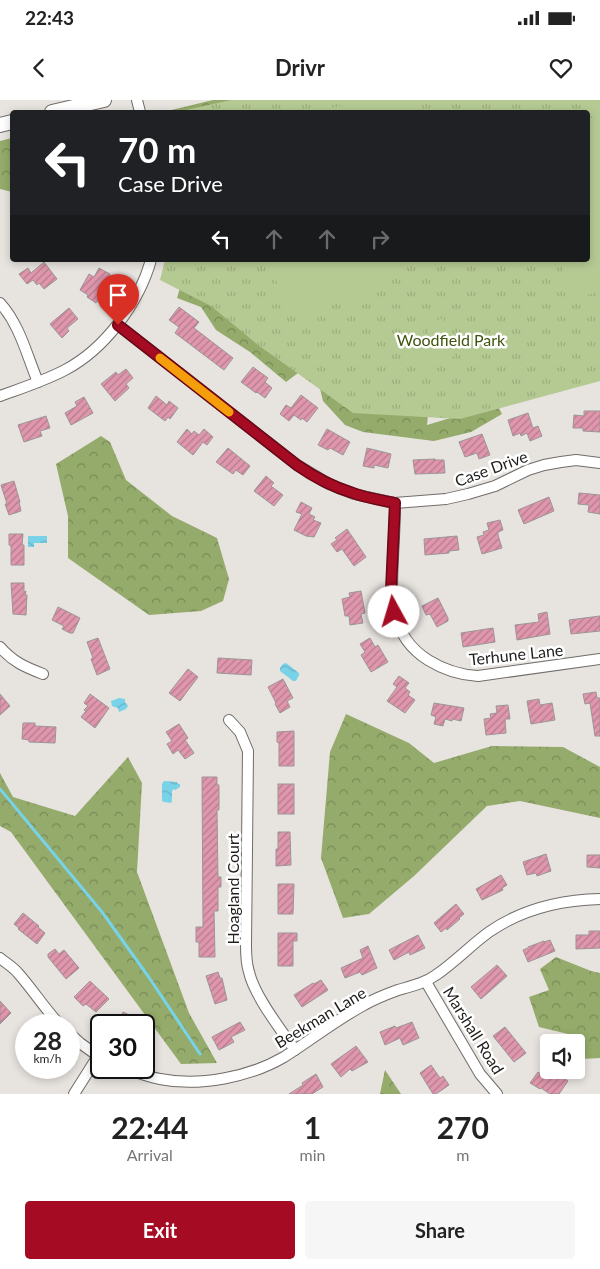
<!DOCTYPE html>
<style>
:root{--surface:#fff;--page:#f6f6f6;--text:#222;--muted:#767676;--accent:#a50b22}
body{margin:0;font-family:Lato,sans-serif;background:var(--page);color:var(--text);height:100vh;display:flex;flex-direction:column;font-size:19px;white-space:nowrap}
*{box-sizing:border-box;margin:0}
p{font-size:16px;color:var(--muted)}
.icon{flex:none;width:28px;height:28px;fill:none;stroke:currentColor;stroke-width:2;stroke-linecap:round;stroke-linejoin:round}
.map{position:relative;height:994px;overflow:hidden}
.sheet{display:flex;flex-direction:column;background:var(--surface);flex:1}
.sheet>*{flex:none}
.top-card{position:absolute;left:10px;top:10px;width:580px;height:152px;border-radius:5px;box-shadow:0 2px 8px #0003;background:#202124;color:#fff;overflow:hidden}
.controls{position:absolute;left:540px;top:934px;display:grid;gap:10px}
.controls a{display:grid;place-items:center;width:45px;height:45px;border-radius:5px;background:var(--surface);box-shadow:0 2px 8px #0003;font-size:25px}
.speed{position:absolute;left:15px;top:914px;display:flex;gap:10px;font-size:25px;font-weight:700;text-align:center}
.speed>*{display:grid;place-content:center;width:65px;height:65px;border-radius:50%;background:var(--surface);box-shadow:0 2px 8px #0003;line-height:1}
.speed small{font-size:12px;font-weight:400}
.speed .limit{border:2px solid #111;border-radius:8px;background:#fff;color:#111}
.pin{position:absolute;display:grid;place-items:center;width:42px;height:42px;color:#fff;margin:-51px -21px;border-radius:50% 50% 50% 0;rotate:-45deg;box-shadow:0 0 5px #0007}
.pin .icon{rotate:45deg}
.me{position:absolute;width:55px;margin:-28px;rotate:354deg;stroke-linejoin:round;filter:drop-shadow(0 0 4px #0008)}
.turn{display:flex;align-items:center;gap:18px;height:105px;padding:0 25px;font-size:22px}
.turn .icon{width:65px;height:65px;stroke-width:2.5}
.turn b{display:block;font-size:35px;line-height:42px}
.lanes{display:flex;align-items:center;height:48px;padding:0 25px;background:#0003;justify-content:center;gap:25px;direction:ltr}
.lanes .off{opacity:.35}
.eta{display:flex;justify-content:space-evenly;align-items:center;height:85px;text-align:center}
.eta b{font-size:30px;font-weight:700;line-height:35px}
.button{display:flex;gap:10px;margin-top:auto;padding:10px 25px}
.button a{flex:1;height:58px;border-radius:5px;background:var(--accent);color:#fff;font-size:20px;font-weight:700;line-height:58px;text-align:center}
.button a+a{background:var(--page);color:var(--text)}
.status{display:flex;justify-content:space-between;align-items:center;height:35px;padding:0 25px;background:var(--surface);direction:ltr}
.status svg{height:14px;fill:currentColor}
header{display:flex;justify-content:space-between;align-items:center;height:65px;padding:0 25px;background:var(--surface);font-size:22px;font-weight:700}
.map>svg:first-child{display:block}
</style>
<div class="status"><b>22:43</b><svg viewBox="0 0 49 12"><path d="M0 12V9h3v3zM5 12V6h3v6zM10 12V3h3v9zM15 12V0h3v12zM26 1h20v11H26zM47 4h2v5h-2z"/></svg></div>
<header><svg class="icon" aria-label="back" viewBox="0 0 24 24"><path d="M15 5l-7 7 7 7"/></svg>Drivr<svg class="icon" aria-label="heart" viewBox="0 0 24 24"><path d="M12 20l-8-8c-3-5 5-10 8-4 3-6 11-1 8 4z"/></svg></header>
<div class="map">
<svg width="600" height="994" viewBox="0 0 600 994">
<defs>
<pattern id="forest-crowns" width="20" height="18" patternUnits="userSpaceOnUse" patternTransform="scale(1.25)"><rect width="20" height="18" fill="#94ab6b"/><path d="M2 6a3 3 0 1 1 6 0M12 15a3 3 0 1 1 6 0" fill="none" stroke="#788b57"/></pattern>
<pattern id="park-tufts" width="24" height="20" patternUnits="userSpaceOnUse" patternTransform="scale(1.25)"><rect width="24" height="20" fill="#b5ca93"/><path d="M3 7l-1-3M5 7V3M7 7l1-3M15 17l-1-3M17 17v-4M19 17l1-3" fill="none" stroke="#9bad7e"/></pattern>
<pattern id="water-waves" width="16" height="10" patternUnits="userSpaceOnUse" patternTransform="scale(1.25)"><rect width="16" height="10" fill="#78d2e8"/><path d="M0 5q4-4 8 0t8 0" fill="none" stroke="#68b4c7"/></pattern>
<pattern id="building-hatch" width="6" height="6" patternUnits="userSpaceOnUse" patternTransform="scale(1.25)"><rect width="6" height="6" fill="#e097ad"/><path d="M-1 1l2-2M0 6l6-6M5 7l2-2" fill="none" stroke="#b57b8c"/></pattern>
</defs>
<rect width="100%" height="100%" fill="#e7e3df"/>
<!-- forest -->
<g fill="url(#forest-crowns)">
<polygon points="213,0 234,0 226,12 163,12"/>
<polygon points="12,38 12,92 0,89 0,41"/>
<polygon points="183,178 429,303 427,325 497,304 502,314 471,332 434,341 363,332 345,325 323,301 317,276 298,273 286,282 250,252 216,230 201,207 177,198"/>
<polygon points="101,336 110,342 126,380 172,416 217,438 229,479 223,501 201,511 149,515 68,458 68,416 56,364"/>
<polygon points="346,614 409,643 434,663 492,646 563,647 600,667 600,718 520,701 487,706 414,776 369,814 343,818 321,758 330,652"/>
<polygon points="128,657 142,683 137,772 189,913 217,963 181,964 11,732 0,726 0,673 13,697 75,716"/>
<polygon points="556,857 591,871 600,873 600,958 582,959 576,949 576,942 573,942 568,934 539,927 529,897 549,890 540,869"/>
<polygon points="385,970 401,994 380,994"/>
</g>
<!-- park -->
<polygon fill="url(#park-tufts)" points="231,0 600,0 600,281 460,319 353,313 258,245 211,206 160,180 165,160 588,160 588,12 177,12"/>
<!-- garden -->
<g fill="#b5ca93">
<polygon points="401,0 405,0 406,12 286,12"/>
<polygon points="600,15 600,191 587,195 567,183 559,160 588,160 588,92 589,92 588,86 588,19"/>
<polygon points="269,160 385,160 388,174 389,185 303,214 283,200"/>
<polygon points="443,218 455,256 437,261 425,224"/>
<polygon points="421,224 432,262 414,268 402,230"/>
</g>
<!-- water -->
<g fill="url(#water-waves)">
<polygon points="28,436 47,436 47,443 34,443 34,447 28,447"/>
<polygon points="286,563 299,573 299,575 296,581 293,581 280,571 280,568 283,564"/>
<polygon points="119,598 125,599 125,602 128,606 126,609 119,612 118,608 112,606 111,601"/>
<polygon points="164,681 177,682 178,684 180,684 180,687 175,690 174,689 172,691 172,701 171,703 164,702 162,701 162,684"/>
</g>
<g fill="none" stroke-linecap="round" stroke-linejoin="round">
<!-- stream -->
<polyline stroke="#78d2e8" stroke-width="3" points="0,689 102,812 148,876 200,954"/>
</g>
<!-- building -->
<g fill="url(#building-hatch)" stroke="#9b9597">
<polygon points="44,162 57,179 44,189 39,183 37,185 33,180 27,184 19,174 28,168 31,173"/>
<polygon points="99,168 110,174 105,183 106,183 103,189 104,190 96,203 87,197 88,195 80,190 89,174 94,177"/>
<polygon points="179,207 199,222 194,228 233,258 224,270 175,233 179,227 169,220"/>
<polygon points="69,208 78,219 67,228 69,231 62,238 50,224"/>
<polygon points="253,267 268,278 265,282 272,288 265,298 257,292 256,293 241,282"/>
<polygon points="126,269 133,278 126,284 129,288 115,301 101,284 116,272 118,275"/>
<polygon points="301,295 318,308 307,322 302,318 301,320 294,315 289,321 280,314 286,305 291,308"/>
<polygon points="156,296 167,305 169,301 178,308 170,319 168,317 165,321 148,308"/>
<polygon points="84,297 93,313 71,325 65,313 77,306 75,302"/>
<polygon points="584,311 600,311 600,332 583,331 583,328 573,328 574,315 584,316"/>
<polygon points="528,313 533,328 538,326 542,336 530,341 527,333 521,336 520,333 513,336 508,320"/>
<polygon points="46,316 50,328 40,331 42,336 24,342 18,325"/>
<polygon points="187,329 192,334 194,331 199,335 204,329 213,337 207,345 203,342 193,355 177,342"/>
<polygon points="327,329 350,342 343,355 330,348 328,350 318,345"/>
<polygon points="482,334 490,355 479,359 477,353 465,357 459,342"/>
<polygon points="228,348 250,366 243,375 236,370 233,374 216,362"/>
<polygon points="367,348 391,354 388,368 374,365 374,368 363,366"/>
<polygon points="435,359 435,360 444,360 445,373 415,374 413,360"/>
<polygon points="266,376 274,383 271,386 283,395 274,406 254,391"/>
<polygon points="14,381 20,402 19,402 21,411 9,415 5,404 7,404 1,385"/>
<polygon points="579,393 600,395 600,414 588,412 589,405 578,404"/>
<polygon points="549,397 554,411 524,424 518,410"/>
<polygon points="301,402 312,408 309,414 315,417 313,420 321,423 314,437 306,436 294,430 302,414 296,412"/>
<polygon points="500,420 503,430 498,432 498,435 502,448 482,454 477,437 484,435 483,432 489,430 487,423"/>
<polygon points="347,429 366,457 354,466 342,449 337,452 331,444 337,440 335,438"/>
<polygon points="9,434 23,434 22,445 24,445 24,465 11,465 11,446 9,445"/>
<polygon points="457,436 459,450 449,451 449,453 425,455 424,439"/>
<polygon points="11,483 24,483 24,492 26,491 25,495 27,495 26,515 13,514"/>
<polygon points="361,491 365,513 361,514 363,523 350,525 349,516 345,516 342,499 350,497 349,493"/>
<polygon points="438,498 448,518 448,521 437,527 430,514 426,515 422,506"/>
<polygon points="58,507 80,518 73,533 70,533 62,529 64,526 52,520"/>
<polygon points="547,512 550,534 517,540 515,525 539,522 538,514"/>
<polygon points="600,516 600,531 571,534 569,520"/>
<polygon points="493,528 495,542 463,547 461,533"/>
<polygon points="98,538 110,569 97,575 91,559 93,558 87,542"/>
<polygon points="370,538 375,547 378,545 388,562 371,572 361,555 365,552 360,544"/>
<polygon points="218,558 252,560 251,575 217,573"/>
<polygon points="188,569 198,577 180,601 169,593"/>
<polygon points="399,576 409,583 405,588 410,592 408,595 415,600 405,613 387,601 397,587 393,584"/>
<polygon points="283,579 293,598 287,601 290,607 280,613 275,604 276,603 268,587"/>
<polygon points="596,592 597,598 600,598 600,636 595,636 590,603 585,604 583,594"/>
<polygon points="0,594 10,606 0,615"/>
<polygon points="90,594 109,608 95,628 81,617 86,611 84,610 88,606 84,603"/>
<polygon points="539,599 540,605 552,603 555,620 531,624 527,601"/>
<polygon points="434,603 464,608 461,621 452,619 452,621 445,619 443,626 434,624 436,617 431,615"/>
<polygon points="508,605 510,619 505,619 506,633 486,635 484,619 491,618 490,614 497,613 496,606"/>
<polygon points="23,623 35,623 35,626 56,627 55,643 29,642 29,640 22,639"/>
<polygon points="179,624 188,638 185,640 194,653 185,659 178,650 173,654 167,644 172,641 166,632"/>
<polygon points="294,631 294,666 279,666 279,643 277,642 277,632"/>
<polygon points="202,677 217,677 217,685 219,685 219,710 217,710 218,777 221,777 221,787 218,787 218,811 214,811 215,857 199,857 199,842 196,842 196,827 203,827"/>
<rect x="278" y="684" width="16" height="30"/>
<polygon points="278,732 290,732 291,765 276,766 276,749 278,749"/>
<polygon points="546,754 551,771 537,776 536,773 527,775 523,762"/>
<polygon points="587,755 600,755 600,768 587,767"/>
<polygon points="501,775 507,785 502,788 503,790 482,800 476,789"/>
<polygon points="278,784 294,784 293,814 278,814"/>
<polygon points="456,804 464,814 459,818 460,819 447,830 446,828 441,832 434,823"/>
<polygon points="23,813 39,826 38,827 45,833 37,844 18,829 19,828 14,824"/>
<polygon points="589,831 600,831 600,848 576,849 576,835 589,835"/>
<polygon points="278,833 297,833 297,841 293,841 293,866 278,866"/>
<polygon points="418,835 425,848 410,855 409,852 394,860 389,850"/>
<polygon points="550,840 555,851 528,862 523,850 528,848 528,847 544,841 544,842"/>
<polygon points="368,846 377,868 362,875 360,872 345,878 341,868 363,858 360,850"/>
<polygon points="55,849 59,854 64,850 79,868 66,879 48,857 48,854"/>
<polygon points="497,865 507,876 481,899 471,887"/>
<polygon points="218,872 220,878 222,878 227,900 215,904 206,876"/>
<polygon points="321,880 328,890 302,907 294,895 313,883 314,884"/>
<polygon points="90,881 109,899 96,912 86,904 83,906 74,897"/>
<polygon points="0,901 11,913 0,924"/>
<polygon points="123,912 150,925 117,925"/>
<polygon points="240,922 245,930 231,937 234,942 219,950 212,937"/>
<polygon points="412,922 419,938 403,945 400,938 385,945 380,932 395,926 396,928"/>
<polygon points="505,927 526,953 514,962 493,936"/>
<polygon points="356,946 368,962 352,971 350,969 341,977 331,964"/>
<polygon points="431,965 440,978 443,976 449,985 436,994 433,994 420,973"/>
<polygon points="538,972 544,976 545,975 547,977 548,976 553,979 557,973 568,981 559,994 550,994 541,988 540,989 530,983"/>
<polygon points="316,974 323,987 312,994 289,994 303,985 302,983"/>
</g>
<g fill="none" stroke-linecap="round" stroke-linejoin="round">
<!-- street casing -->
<g stroke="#706c69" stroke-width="12">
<g id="street">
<polyline points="137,0 140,12"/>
<path d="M 0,203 C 20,225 27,256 38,282"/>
<polyline points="118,225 297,365 329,384 354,394 395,403 446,399 468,394 495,386 528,370 544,365 561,362 576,360 600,363"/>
<path d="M 0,296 C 22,288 44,281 65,270 C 105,249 139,203 151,160"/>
<path d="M 395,403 C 395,421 394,439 393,457 C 391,497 389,535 428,560 C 444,570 459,575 478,576 L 600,559"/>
<path d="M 0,547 C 13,562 25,567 43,574"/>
<path d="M 229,620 L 240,632 L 248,651 L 246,845 C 246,854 246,863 249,872 C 254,895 281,930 295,950"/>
<path d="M 0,858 C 6,863 13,867 18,873 C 33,890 45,909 60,925"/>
<polyline points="426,882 480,974 497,994"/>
<polyline points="69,933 80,943 101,958"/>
<path d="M 124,968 C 136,972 148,977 160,979 C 199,987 250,977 284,957 C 311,940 336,920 364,905 C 374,899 387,894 398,890 C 412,886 425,883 436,875 C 455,862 471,845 489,832 C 522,809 561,800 600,799"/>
<polyline points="74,994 98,956"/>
</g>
</g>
<!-- secondary casing -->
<g stroke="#706c69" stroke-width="16">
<g id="secondary">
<polyline points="52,12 104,0"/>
<polyline points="0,25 12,22"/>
</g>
</g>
<!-- street -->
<use href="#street" stroke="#fff" stroke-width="10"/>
<!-- secondary -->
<use href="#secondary" stroke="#fff" stroke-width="14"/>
</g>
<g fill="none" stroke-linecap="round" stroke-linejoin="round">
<!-- route casing -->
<g stroke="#6b0716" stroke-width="12">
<path id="route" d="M 118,225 L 297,365 C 314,377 333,387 353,393 C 366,398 381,400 395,403 L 391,490 L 394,512"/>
</g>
<!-- route -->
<use href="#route" stroke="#a50b22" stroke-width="9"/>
<!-- slow -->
<polyline stroke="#f59e0b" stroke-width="9" points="160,258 229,312"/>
</g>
<g text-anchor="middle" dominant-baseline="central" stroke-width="5" stroke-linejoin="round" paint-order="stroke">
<!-- park labels -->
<g font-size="16" fill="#3f540c" stroke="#fff">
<text x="451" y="239">Woodfield Park</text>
</g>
<!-- street labels -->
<g font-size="16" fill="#201f1d" stroke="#fff">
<text transform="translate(491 368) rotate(-20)">Case Drive</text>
<text transform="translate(516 554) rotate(-6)">Terhune Lane</text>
<text transform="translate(232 789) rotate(-90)">Hoagland Court</text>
<text transform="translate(320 917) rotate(-31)">Beekman Lane</text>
<text transform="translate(474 930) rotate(58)">Marshall Road</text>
</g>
</g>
</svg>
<div class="controls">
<a><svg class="icon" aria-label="sound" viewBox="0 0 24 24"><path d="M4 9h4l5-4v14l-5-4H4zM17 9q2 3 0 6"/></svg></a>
</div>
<div class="speed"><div>28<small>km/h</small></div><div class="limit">30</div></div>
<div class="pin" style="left:118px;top:225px;background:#d93025"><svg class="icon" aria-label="arrive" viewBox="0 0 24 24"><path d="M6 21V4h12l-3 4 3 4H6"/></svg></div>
<svg class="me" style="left:394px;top:512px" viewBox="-20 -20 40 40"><circle r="19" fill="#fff"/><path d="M0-13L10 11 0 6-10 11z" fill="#a50b22"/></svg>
<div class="top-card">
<div class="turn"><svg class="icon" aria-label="left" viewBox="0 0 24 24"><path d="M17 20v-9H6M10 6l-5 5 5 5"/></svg><div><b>70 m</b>Case Drive</div></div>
<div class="lanes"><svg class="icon" aria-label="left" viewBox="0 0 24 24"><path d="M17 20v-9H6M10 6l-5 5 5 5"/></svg><svg class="icon off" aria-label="ahead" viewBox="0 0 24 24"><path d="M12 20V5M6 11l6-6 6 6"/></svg><svg class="icon off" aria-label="ahead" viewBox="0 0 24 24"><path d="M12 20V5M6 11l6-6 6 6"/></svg><svg class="icon off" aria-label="right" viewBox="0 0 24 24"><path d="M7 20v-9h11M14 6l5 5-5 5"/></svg></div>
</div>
</div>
<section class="sheet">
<div class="eta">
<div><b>22:44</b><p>Arrival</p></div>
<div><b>1</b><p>min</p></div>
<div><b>270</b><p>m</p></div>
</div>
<div class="button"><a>Exit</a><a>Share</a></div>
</section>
